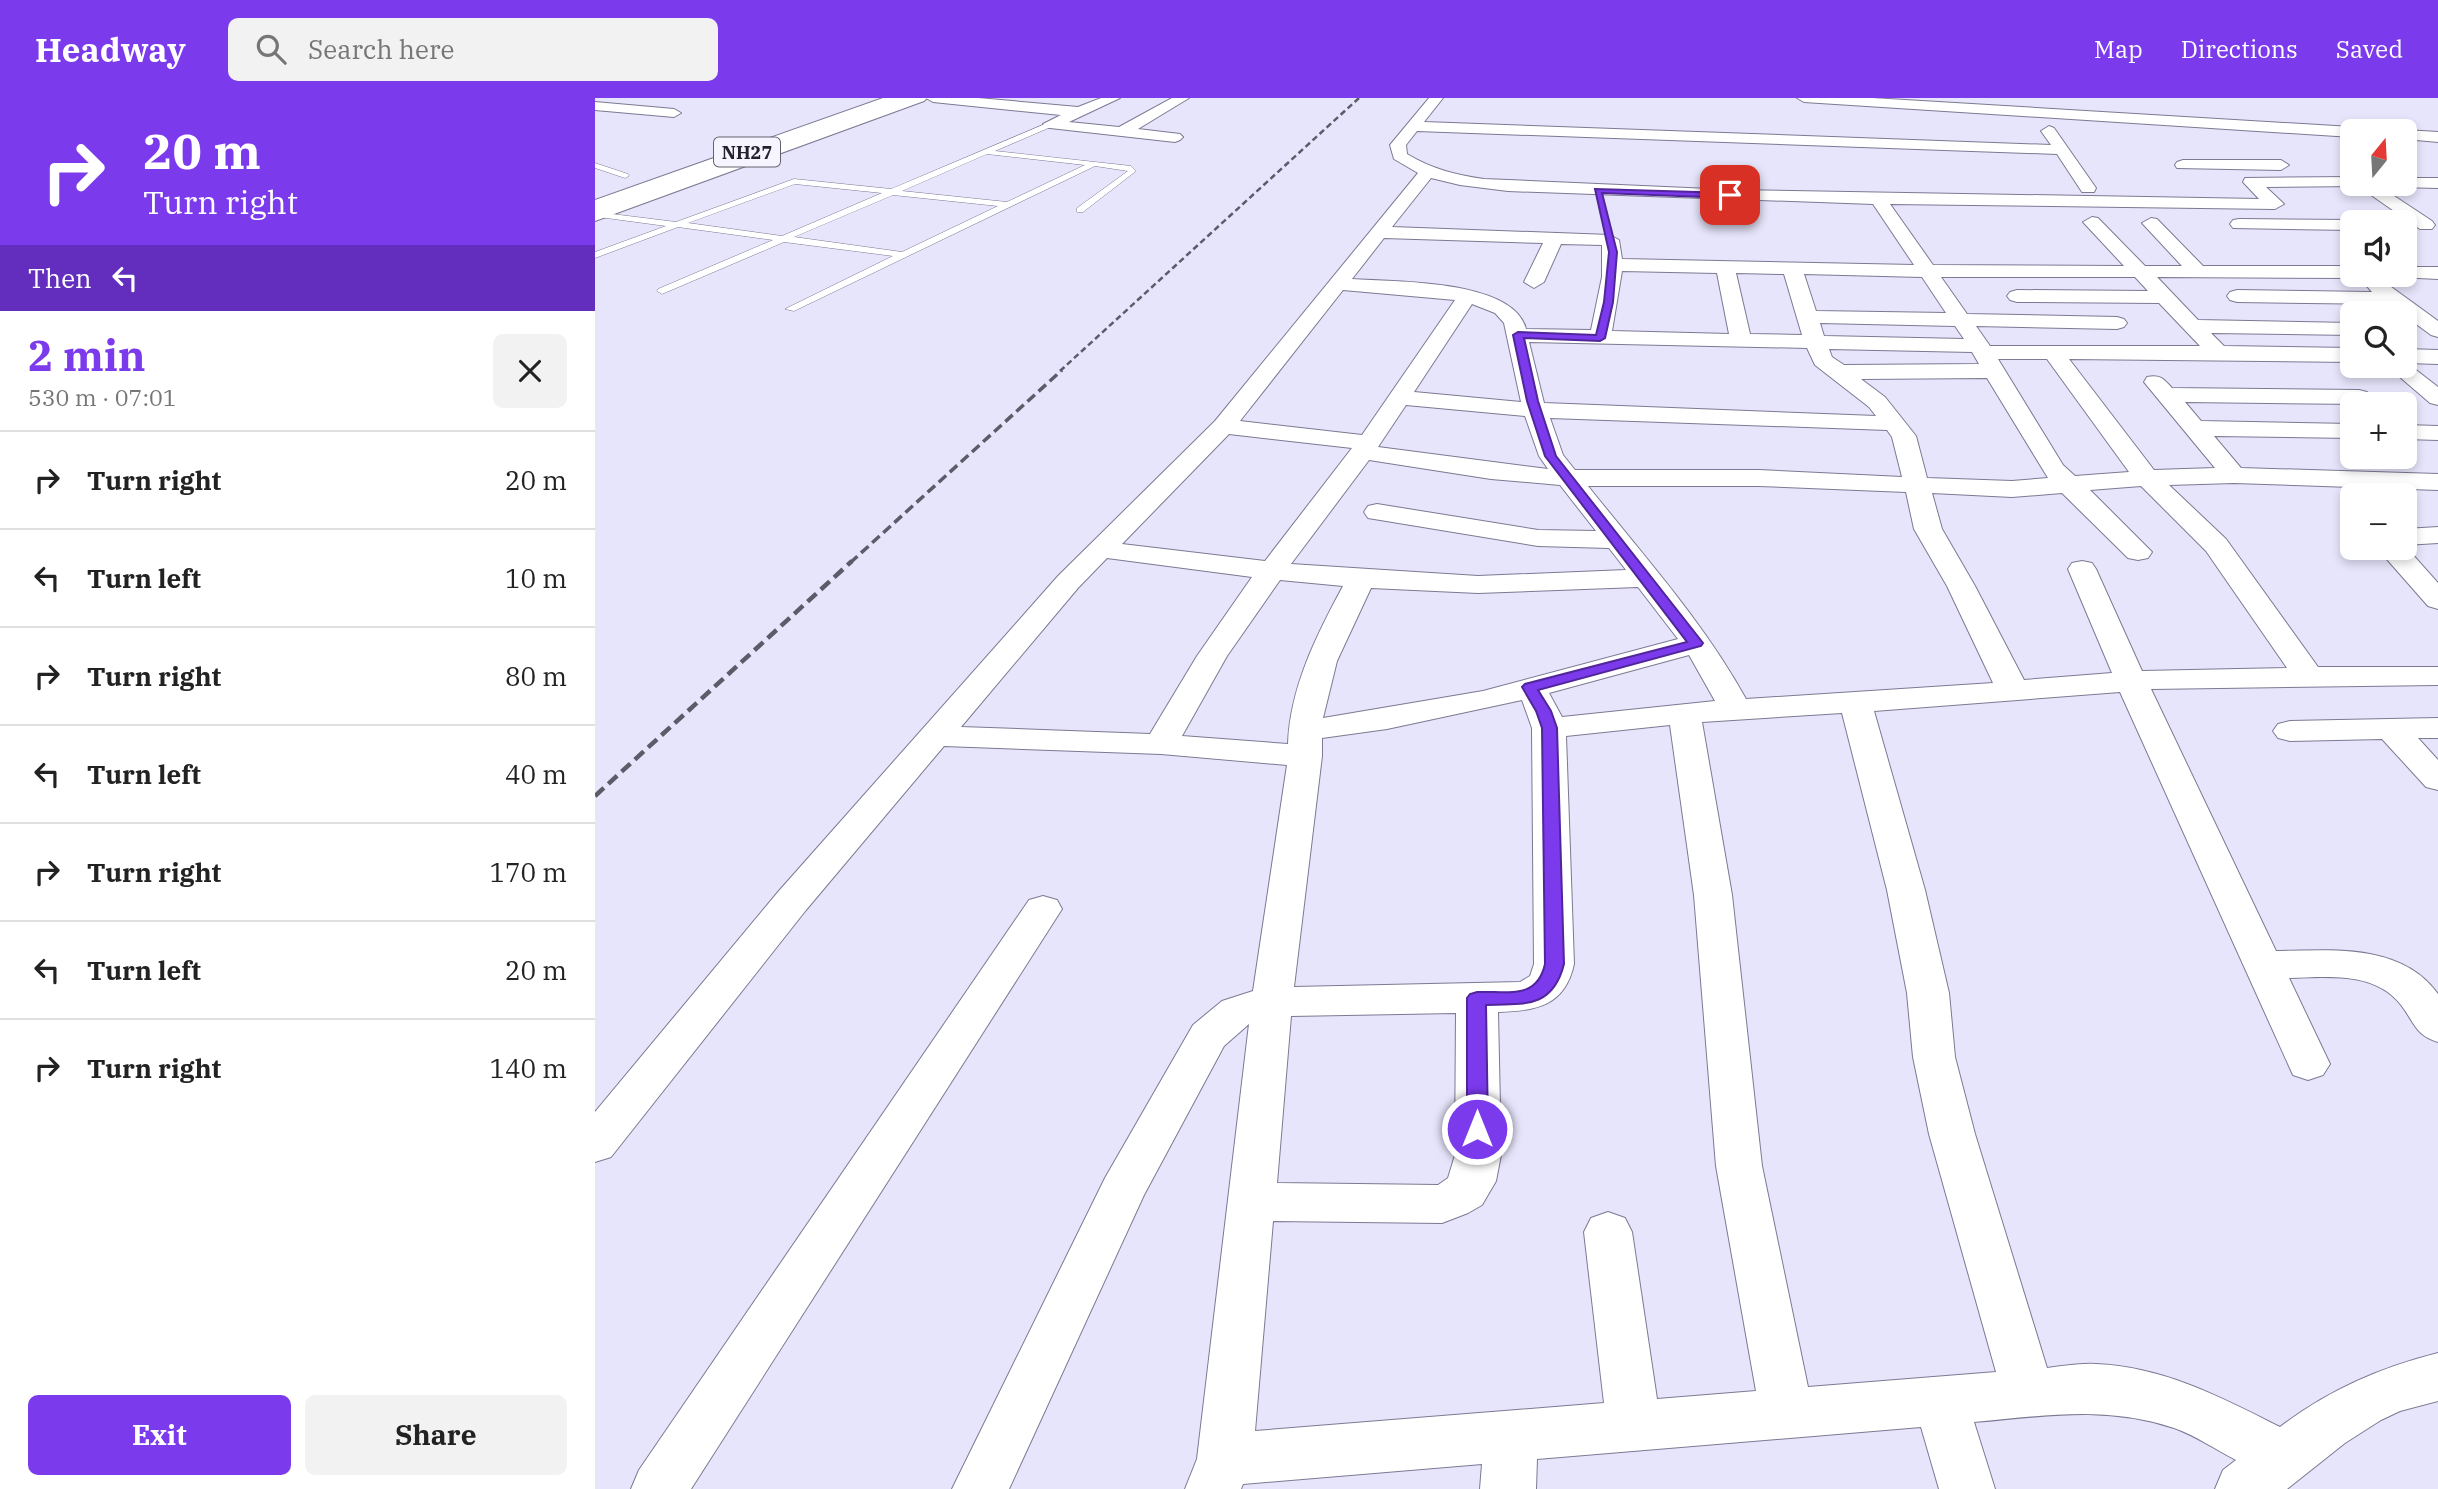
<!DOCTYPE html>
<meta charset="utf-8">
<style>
:root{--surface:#fff;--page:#f2f2f2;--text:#222;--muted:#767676;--line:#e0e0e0;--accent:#7c3aed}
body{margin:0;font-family:"IBM Plex Serif",serif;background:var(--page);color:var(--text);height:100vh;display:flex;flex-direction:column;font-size:26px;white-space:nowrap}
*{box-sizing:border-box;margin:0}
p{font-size:23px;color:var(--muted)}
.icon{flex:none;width:38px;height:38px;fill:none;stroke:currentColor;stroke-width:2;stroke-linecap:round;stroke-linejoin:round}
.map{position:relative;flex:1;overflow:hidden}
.drawer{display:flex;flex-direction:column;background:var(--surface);width:595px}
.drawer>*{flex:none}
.hud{background:#7c3aed;color:#fff;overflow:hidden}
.needle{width:46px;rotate:18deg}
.tools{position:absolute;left:1745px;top:21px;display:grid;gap:14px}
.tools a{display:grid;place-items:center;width:77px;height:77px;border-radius:10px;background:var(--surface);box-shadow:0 4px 10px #0003;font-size:35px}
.pin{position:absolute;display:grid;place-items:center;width:60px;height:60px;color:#fff;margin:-30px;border-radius:14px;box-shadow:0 4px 10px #0006}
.me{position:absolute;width:77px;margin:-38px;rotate:0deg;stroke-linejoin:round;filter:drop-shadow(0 0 5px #0008)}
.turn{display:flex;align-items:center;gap:24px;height:147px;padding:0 28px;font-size:32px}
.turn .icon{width:91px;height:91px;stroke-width:2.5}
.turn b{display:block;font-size:49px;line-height:60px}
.then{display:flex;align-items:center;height:66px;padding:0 28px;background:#0003;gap:14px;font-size:26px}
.round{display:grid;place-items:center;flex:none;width:74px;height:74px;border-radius:10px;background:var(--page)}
.summary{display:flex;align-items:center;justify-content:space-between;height:119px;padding:0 28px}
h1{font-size:42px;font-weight:700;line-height:52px;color:var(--accent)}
.action{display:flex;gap:14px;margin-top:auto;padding:14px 28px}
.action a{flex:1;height:80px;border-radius:10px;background:var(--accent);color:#fff;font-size:28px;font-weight:700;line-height:80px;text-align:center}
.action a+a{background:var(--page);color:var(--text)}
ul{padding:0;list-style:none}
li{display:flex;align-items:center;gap:21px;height:98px;padding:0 28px;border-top:2px solid var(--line)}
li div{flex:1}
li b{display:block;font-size:26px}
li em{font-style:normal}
header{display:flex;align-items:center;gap:42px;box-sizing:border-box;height:98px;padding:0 35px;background:var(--accent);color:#fff}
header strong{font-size:33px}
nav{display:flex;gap:38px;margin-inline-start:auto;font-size:24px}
.search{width:490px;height:63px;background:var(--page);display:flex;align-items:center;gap:18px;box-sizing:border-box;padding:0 24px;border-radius:10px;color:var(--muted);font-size:26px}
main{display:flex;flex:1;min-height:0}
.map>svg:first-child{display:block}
</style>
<header>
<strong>Headway</strong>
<div class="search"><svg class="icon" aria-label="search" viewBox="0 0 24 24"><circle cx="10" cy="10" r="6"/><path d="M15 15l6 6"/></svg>Search here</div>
<nav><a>Map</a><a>Directions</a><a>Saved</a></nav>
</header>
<main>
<section class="drawer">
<div class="hud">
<div class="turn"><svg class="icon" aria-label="right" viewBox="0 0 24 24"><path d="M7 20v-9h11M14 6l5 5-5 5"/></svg><div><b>20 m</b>Turn right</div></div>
<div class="then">Then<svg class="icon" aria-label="left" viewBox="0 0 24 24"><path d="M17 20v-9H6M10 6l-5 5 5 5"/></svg></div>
</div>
<div class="summary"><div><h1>2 min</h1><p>530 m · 07:01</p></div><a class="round"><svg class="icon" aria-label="close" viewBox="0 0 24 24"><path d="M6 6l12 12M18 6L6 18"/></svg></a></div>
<ul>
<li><svg class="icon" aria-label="right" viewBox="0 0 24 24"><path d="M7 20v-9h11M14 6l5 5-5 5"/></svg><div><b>Turn right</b></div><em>20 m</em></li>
<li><svg class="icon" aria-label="left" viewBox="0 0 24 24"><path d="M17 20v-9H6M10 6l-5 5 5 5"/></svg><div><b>Turn left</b></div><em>10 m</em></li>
<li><svg class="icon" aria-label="right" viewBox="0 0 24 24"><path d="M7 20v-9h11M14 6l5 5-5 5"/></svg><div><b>Turn right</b></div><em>80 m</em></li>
<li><svg class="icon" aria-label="left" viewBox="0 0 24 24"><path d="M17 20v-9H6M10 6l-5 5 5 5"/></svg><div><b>Turn left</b></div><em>40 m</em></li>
<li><svg class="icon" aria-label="right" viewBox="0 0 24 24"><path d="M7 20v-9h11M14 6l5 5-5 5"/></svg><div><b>Turn right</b></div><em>170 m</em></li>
<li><svg class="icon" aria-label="left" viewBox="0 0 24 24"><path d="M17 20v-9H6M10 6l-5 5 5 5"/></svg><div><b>Turn left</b></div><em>20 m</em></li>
<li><svg class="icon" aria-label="right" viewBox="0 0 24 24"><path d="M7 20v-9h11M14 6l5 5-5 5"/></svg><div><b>Turn right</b></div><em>140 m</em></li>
</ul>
<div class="action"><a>Exit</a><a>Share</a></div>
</section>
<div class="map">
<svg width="1843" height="1391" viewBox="0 0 1843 1391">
<rect width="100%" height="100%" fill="#e7e5fb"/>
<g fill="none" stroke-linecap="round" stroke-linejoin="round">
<!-- lane casing -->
<g stroke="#7c7992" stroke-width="1">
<g id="lane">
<path d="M 455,24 L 458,28 L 400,53 L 536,68 L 541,73 L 488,114 L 482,114 L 482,110 L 533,73 L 500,68 L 199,213 L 190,211 L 298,158 L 189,144 L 67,196 L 62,193 L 63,191 L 178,142 L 83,129 L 0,160 L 0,154 L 71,128 L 4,119 L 1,118 L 1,114 L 81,124 L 199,81 L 296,91 ZM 392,56 L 490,67 L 412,104 L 307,93 ZM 200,86 L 287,95 L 187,138 L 93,125 ZM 298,97 L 403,108 L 307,154 L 199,139 Z"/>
<polygon points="0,65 33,76 34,78 30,80 0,70"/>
</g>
</g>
<!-- street casing -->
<g stroke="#7c7992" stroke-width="2">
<g id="street">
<polygon points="331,0 383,0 483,9 506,0 525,0 474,24 524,29 577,0 594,0 543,31 585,36 588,39 585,42 580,44 455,30 450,29 448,26 466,17 338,4"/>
<path d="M 834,0 L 848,0 L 829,24 L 1456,47 L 1446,33 L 1454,28 L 1459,30 L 1501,90 L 1499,94 L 1487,94 L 1462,56 L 822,33 L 811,47 L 812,56 C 837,71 861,77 889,81 L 1138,92 L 1664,101 L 1648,84 L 1650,80 L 1757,79 L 1757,86 L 1781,86 L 1837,123 L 1840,127 L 1837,131 L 1825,131 L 1763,88 L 1671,89 L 1689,106 L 1680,111 L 1295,106 L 1338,167 L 1529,168 L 1488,124 L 1497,119 L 1503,120 L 1550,168 L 1587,168 L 1547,125 L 1556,120 L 1562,121 L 1608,168 L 1757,168 L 1757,177 L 1765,177 L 1757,180 L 1562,179 L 1603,222 L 1757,225 L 1757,237 L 1616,235 L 1629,248 L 1757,250 L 1757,264 L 1474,261 L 1559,372 L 1620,370 L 1549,284 L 1552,279 C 1565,276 1569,281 1577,290 L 1764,292 L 1772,294 L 1776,299 L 1772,304 L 1764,306 L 1590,304 L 1606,323 L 1757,326 L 1757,340 L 1619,338 L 1646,370 L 1843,376 L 1843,392 L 1639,385 L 1574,387 L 1631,441 L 1723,569 L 1843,569 L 1843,587 L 1556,591 L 1681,853 C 1737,852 1807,845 1843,896 L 1843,944 C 1820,937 1820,925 1806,907 C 1780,873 1732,879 1694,880 L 1735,966 L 1728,977 L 1713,982 L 1698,977 L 1525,594 L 1279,613 L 1330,792 L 1354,895 L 1360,959 L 1380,1036 L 1452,1270 C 1468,1268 1485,1265 1501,1266 C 1569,1269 1626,1299 1685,1329 C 1734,1292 1784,1270 1843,1255 L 1843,1303 L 1805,1313 L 1786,1322 L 1750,1345 L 1692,1391 L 1620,1391 L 1628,1372 L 1641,1362 C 1621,1352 1600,1337 1579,1330 C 1509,1307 1449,1318 1379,1324 L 1400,1391 L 1344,1391 L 1326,1329 L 942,1361 L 941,1391 L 885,1391 L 887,1366 L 648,1386 L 646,1391 L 590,1391 L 602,1361 L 654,926 L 629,948 L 549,1097 L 414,1391 L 357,1391 L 510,1080 L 598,927 L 627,903 L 658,893 L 692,667 L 566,656 L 349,648 L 211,812 L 16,1059 L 0,1064 L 0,1014 L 183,794 L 463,478 L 620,323 L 823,75 L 799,61 L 795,47 ZM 836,80 L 865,87 L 913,93 L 1278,106 L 1319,167 L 1027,161 L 1024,142 L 1015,137 L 797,129 ZM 789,140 L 948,145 L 929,184 L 939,190 L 949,184 L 966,146 L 1007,147 L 1007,179 L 996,232 L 931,231 C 919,181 798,184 757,181 ZM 1027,173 L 1122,175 L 1134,236 L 1017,233 ZM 1141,175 L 1189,176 L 1207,237 L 1155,236 ZM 1209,176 L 1327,179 L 1351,215 L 1221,213 ZM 1346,179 L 1540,179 L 1553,193 L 1422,192 L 1415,194 L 1412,198 L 1415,202 L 1422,204 L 1564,205 L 1605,248 L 1395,248 L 1381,228 L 1522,231 L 1529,229 L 1532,225 L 1529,221 L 1522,219 L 1372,216 ZM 748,192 L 860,202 L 767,337 L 645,323 ZM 877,206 L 900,215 L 909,225 L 926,304 L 819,294 ZM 1225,225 L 1360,228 L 1369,241 L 1229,238 ZM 934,244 L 1212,250 L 1220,267 L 1274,309 L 1281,318 L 949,305 ZM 1234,251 L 1377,254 L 1384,266 L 1249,267 L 1237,259 ZM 1403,261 L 1452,261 L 1534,374 L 1480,378 L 1468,367 ZM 1392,280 L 1453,380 L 1417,383 L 1332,380 L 1321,338 L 1290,299 L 1266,281 ZM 811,307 L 930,318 L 944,358 L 953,371 L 783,349 ZM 955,320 L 1292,332 L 1297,339 L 1307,379 L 1164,372 L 980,372 L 968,357 ZM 634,336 L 757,350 L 670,463 L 527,446 ZM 774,362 L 896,381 L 965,387 L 1001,433 L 943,432 L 782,406 L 773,408 L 769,414 L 773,420 L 943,448 L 1014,450 L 1031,472 L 883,478 L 696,466 ZM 993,388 L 1164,388 L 1311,394 L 1319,431 L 1352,488 L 1398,585 L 1151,601 C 1108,523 1047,456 993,388 ZM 1546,388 L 1611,453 L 1692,570 L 1547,573 L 1501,471 L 1497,465 L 1487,463 L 1477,465 L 1473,471 L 1517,575 L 1429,582 L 1380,488 L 1347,431 L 1337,395 L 1417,399 L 1467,395 L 1533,460 L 1543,462 L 1553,460 L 1557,454 L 1495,392 ZM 512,460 L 657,479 L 602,558 L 555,636 L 366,629 L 483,490 ZM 685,482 L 748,488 C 721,538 695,590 693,646 L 587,638 L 632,558 ZM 1043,489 L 1083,541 L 888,593 L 728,620 L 742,563 L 776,490 L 883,495 ZM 1094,557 L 1120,603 L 967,619 L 954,595 ZM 927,602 L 937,630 L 939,866 L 935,878 L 925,884 L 699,889 L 727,658 L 727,640 L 792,631 ZM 1247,615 L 1292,792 L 1312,895 L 1318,959 L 1334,1036 L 1401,1274 L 1213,1289 L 1167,1068 L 1137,797 L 1107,624 ZM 1075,627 L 1099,797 L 1121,1068 L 1161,1293 L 1062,1301 L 1037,1134 L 1030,1120 L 1013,1114 L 996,1120 L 989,1134 L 1009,1305 L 660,1333 L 678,1123 L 847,1125 L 873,1115 L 887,1107 L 901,1083 L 906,1057 L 903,914 C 941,913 970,908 979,866 L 971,638 ZM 861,915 L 860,1057 L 853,1080 L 843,1087 L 682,1085 L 696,918 Z"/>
<polygon points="1202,0 1277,0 1757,29 1764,33 1757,33 1757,39 1209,4"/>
<polygon points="0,4 79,11 86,15 79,19 0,12"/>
<polygon points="1810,32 1843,34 1843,44 1810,41 1810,33 1807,33"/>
<polygon points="1588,62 1686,62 1694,67 1686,72 1582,70 1580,67 1582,64"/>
<polygon points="1810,80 1843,80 1843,90 1804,89 1802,86 1810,86"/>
<polygon points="1644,121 1757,122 1764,124 1757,124 1757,132 1638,130 1635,126 1638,122"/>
<polygon points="1810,169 1843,169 1843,181 1803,179 1802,177 1810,177"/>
<polygon points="1781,181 1788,183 1843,223 1843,239 1836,237 1794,206 1642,204 1635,202 1632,198 1635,194 1642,192 1777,194 1771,187"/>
<polygon points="1810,251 1843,252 1843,266 1812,265 1843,289 1843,307 1835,305 1792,268 1810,268"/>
<polygon points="1810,327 1843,328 1843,342 1810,341"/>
<polygon points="1843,429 1843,445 1810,447 1810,431"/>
<polygon points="1810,448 1843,485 1843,511 1833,508 1782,450"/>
<polygon points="1843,620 1843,640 1823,640 1843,662 1843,692 1831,689 1787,641 1695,643 1683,640 1678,633 1683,626 1695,623"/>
<polygon points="448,798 462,802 467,811 96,1391 36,1391 44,1372 434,802"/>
</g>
</g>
<!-- secondary casing -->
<g stroke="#7c7992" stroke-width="2">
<polygon id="secondary" points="309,0 332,0 329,3 0,123 0,110"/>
</g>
<!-- highway casing -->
<g stroke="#7c7992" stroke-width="2">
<polygon id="highway" points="288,0 311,0 308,3 0,114 0,102"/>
</g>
<!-- lane -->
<use href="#lane" fill="#fff" fill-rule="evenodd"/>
<!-- street -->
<use href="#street" fill="#fff" fill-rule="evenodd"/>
<!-- secondary -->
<use href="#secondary" fill="#fff" fill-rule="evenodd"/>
<!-- highway -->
<use href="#highway" fill="#fff" fill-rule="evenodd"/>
<!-- rail-far2 -->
<polyline stroke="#5c5b69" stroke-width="2.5" stroke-dasharray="6 3.5" stroke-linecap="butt" points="465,273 764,0"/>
<!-- rail-far1 -->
<polyline stroke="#5c5b69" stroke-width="3.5" stroke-dasharray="10 5" stroke-linecap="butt" points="255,465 467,272"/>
<!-- rail -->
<polyline stroke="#5c5b69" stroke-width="4.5" stroke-dasharray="12 6" stroke-linecap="butt" points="0,698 257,463"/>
</g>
<!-- route -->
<path fill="#7c3aed" stroke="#51269a" stroke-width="2" d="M 1000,91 L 1135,95 L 1138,97 L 1135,100 L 1007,95 L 1022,154 L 1018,204 L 1010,240 L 1005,243 L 929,240 L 943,303 L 961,358 L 1108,545 L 1106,548 L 943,592 L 956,613 L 962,630 L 969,866 C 958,910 930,906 891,907 L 893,1031 L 890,1036 L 882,1039 L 875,1036 L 872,1031 L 872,900 L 875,896 L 882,894 C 913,893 942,902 950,866 L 947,630 L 941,613 L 927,589 L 930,586 L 1092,544 L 950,358 L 932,303 L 918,237 L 923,234 L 1001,237 L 1009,204 L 1014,154 Z"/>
<g text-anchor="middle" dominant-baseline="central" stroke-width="6" stroke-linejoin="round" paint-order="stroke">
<!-- shield labels -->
<rect fill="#f5f4ff" stroke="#63626c" stroke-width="2" x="119" y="39.5" width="66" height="29" rx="5"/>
<g font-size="18" font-weight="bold" fill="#24232d">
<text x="152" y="54">NH27</text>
</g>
</g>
</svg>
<div class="tools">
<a><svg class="needle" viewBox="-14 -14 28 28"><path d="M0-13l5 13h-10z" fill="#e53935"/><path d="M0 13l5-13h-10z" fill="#767676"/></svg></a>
<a><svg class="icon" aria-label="sound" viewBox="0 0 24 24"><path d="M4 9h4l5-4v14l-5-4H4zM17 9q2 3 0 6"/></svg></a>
<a><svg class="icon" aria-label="search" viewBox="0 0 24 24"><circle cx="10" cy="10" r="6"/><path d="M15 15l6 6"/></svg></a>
<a>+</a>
<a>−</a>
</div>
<div class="pin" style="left:1135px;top:97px;background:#d93025"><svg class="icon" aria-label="arrive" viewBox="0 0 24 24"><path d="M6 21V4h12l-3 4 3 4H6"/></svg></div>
<svg class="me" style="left:882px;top:1031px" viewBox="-20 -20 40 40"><circle r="17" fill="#7c3aed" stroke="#fff" stroke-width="3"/><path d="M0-11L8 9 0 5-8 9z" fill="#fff"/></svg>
</div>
</main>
